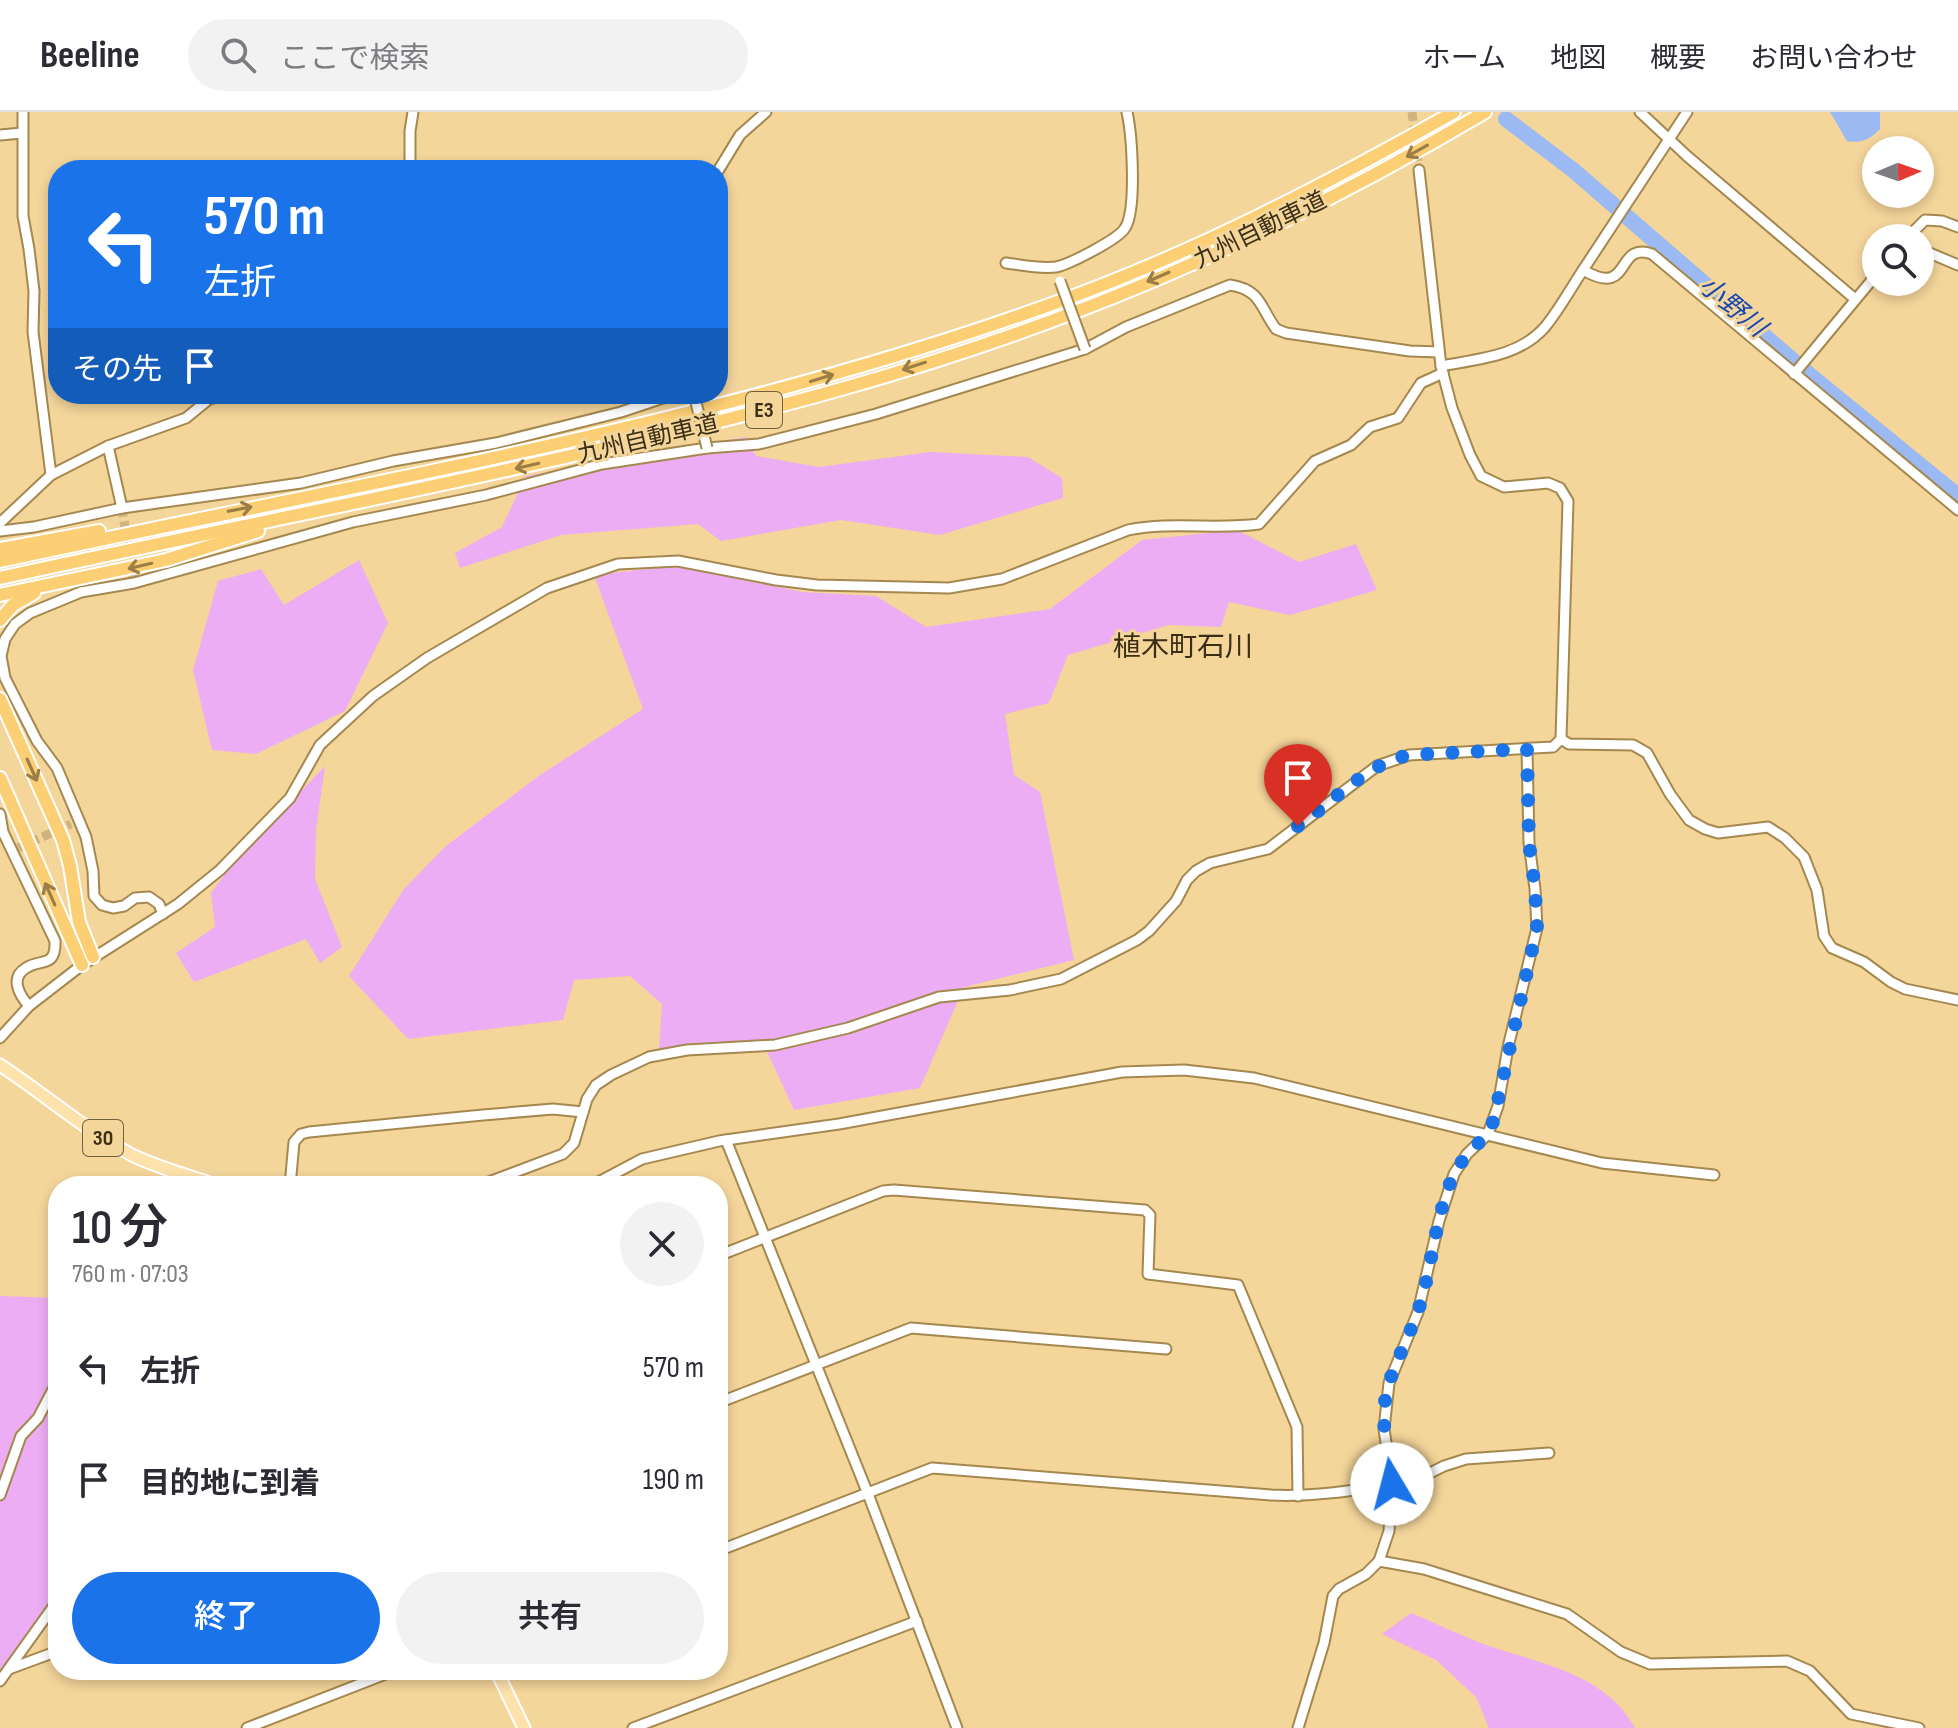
<!DOCTYPE html>
<html lang="ja">
<meta charset="utf-8">
<style>
:root{--surface:#fff;--page:#f2f2f3;--text:#2b2b33;--muted:#7c7c81;--line:#e1e1e2;--accent:#1a73e8}
body{margin:0;font-family:"Sofia Sans Condensed","Noto Sans JP",sans-serif;background:var(--page);color:var(--text);height:100vh;display:flex;flex-direction:column;font-size:30px;white-space:nowrap}
*{box-sizing:border-box;margin:0}
p{font-size:26px;color:var(--muted)}
.icon{flex:none;width:44px;height:44px;fill:none;stroke:currentColor;stroke-width:2;stroke-linecap:round;stroke-linejoin:round}
.map{position:relative;flex:1;overflow:hidden}
.sheet{position:absolute;left:48px;top:1064px;width:680px;height:504px;display:flex;flex-direction:column;background:var(--surface);border-radius:32px;box-shadow:0 4px 12px #0003}
.sheet>*{flex:none}
.top-card{position:absolute;left:48px;top:48px;width:680px;height:244px;border-radius:32px;box-shadow:0 4px 12px #0003;background:#1a73e8;color:#fff;overflow:hidden}
.needle{width:52px;rotate:88deg}
.tools{position:absolute;left:1862px;top:24px;display:grid;gap:16px}
.tools a{display:grid;place-items:center;width:72px;height:72px;border-radius:50%;background:var(--surface);box-shadow:0 4px 12px #0003;font-size:40px}
.pin{position:absolute;display:grid;place-items:center;width:68px;height:68px;color:#fff;margin:-82px -34px;border-radius:50% 50% 50% 0;rotate:-45deg;box-shadow:0 0 8px #0007}
.pin .icon{rotate:45deg}
.me{position:absolute;width:88px;margin:-44px;rotate:352deg;stroke-linejoin:round;filter:drop-shadow(0 0 6px #0008)}
.turn{display:flex;align-items:center;gap:28px;height:168px;padding:0 24px;font-size:36px}
.turn .icon{width:104px;height:104px;stroke-width:2.5}
.turn b{display:block;font-size:56px;line-height:68px}
.then{display:flex;align-items:center;height:76px;padding:0 24px;background:#0003;gap:16px;font-size:30px}
.round{display:grid;place-items:center;flex:none;width:84px;height:84px;border-radius:42px;background:var(--page)}
.head{display:flex;align-items:center;justify-content:space-between;height:136px;padding:0 24px}
h1{font-size:48px;font-weight:600;line-height:60px}
.button{display:flex;gap:16px;margin-top:auto;padding:16px 24px}
.button a{flex:1;height:92px;border-radius:48px;background:var(--accent);color:#fff;font-size:32px;font-weight:600;line-height:92px;text-align:center}
.button a+a{background:var(--page);color:var(--text)}
ul{padding:0;list-style:none}
li{display:flex;align-items:center;gap:24px;height:112px;padding:0 24px}
li div{flex:1}
li b{display:block;font-size:30px}
li em{font-style:normal}
header{display:flex;align-items:center;gap:48px;box-sizing:border-box;height:112px;padding:0 40px;background:var(--surface);border-bottom:2px solid var(--line)}
header strong{font-size:38px}
nav{display:flex;gap:44px;margin-inline-start:auto;font-size:28px}
.search{width:560px;height:72px;background:var(--page);display:flex;align-items:center;gap:20px;box-sizing:border-box;padding:0 28px;border-radius:44px;color:var(--muted);font-size:30px}
.map>svg:first-child{display:block}
</style>
<header>
<strong>Beeline</strong>
<div class="search"><svg class="icon" aria-label="search" viewBox="0 0 24 24"><circle cx="10" cy="10" r="6"/><path d="M15 15l6 6"/></svg>ここで検索</div>
<nav><a>ホーム</a><a>地図</a><a>概要</a><a>お問い合わせ</a></nav>
</header>
<div class="map">
<svg width="1958" height="1616" viewBox="0 0 1958 1616">
<rect width="100%" height="100%" fill="#f4d59a"/>
<!-- green -->
<g fill="#edadf4">
<polygon points="746,325 756,344 819,355 931,340 1028,345 1062,366 1063,386 940,423 841,408 721,429 698,412 561,423 460,456 455,441 502,415 526,364"/>
<polygon points="1237,418 1299,450 1356,432 1377,478 1290,503 1229,490 1221,515 1169,513 1068,543 1049,591 1005,602 1014,663 1040,680 1074,848 964,875 920,976 794,998 763,931 659,937 662,892 630,864 574,868 563,908 408,927 349,864 404,777 446,734 540,663 643,597 594,463 674,454 803,480 876,484 926,515 1050,497 1142,428"/>
<polygon points="359,448 388,511 345,599 256,642 212,638 193,558 218,469 261,457 284,493"/>
<polygon points="325,654 316,718 315,767 342,835 320,851 306,827 194,870 176,841 215,815 211,781 235,748"/>
<polygon points="0,1184 58,1186 58,1482 0,1564"/>
<path d="M 1411,1501 C 1436,1511 1461,1524 1486,1533 C 1541,1552 1605,1561 1635,1616 L 1489,1616 L 1476,1585 L 1436,1548 L 1382,1522 Z"/>
</g>
<!-- water -->
<path fill="#9bb9f3" d="M 1830,0 L 1880,0 L 1880,17 C 1871,27 1860,32 1847,29 Z"/>
<g fill="none" stroke-linecap="round" stroke-linejoin="round">
<!-- river -->
<polyline stroke="#9bb9f3" stroke-width="16" points="1506,7 1573,58 1812,265 1958,384"/>
<!-- minor-tunnel -->
<g stroke="#cfb480" stroke-width="9" stroke-dasharray="9 4.5" stroke-linecap="butt">
<polyline points="1412,0 1419,58"/>
<polyline points="122,396 134,471"/>
<polyline points="18,736 71,712"/>
</g>
<!-- minor casing -->
<g stroke="#a5884f" stroke-width="13">
<g id="minor">
<polyline points="23,0 23,104 29,137 34,179 33,220 51,363"/>
<polyline points="1640,0 1687,44 1855,187"/>
<polyline points="0,23 22,21"/>
<polyline points="410,58 410,19 413,0"/>
<polyline points="718,59 740,23 766,0"/>
<polyline points="1907,126 1925,108 1942,109 1958,115"/>
<polyline points="1920,137 1958,153"/>
<path d="M 1006,151 C 1022,153 1039,157 1056,155 C 1068,153 1119,127 1125,116 C 1137,98 1132,23 1127,0"/>
<polyline points="1583,158 1687,0"/>
<path d="M 1441,254 C 1477,247 1519,245 1545,215 C 1559,198 1571,176 1583,158 C 1633,187 1614,129 1652,142 L 1958,398"/>
<polyline points="1794,262 1876,163"/>
<polyline points="108,334 122,396"/>
<polyline points="0,411 51,363 108,334 186,306 208,288 223,282"/>
<polyline points="0,419 34,415 122,396 301,371 393,349 496,331 621,300 675,282"/>
<polyline points="1561,627 1569,632 1633,633 1647,641 1670,682 1689,708 1705,717 1718,721 1768,715 1785,726 1804,745 1817,778 1824,824 1832,836 1864,850 1891,870 1905,877 1958,888"/>
<path d="M 0,702 L 3,720 L 55,829 C 56,857 40,846 26,856 C 9,866 20,884 29,894"/>
<path d="M 163,802 L 159,792 L 149,785 L 135,786 L 124,794 L 113,796 L 102,793 L 94,784 L 93,759 L 86,725 L 57,656 L 37,629 L 5,566 L 1,544 L 5,527 L 15,512 L 30,501 L 81,480 L 134,471 L 353,410 L 486,383 L 602,352 L 707,336 L 759,332 L 876,302 L 1085,237 L 1126,215 L 1230,173 C 1262,178 1260,196 1276,217 L 1286,221 L 1410,239 L 1439,240"/>
<path d="M 0,926 L 29,894 L 82,853 L 178,792 L 220,758 L 290,686 L 320,633 L 373,584 L 427,546 L 547,476 L 618,452 L 678,449 L 776,468 L 817,473 L 949,476 L 1002,467 L 1128,418 C 1172,409 1215,418 1259,412 L 1315,349 L 1351,333 L 1370,315 L 1398,306 L 1421,271 L 1443,261"/>
<polyline points="726,1028 868,1382 957,1616"/>
<polyline points="290,1074 294,1030 301,1022 309,1020 483,1003 553,997 583,1000"/>
<polyline points="478,1074 563,1042 574,1031 587,987 596,973 611,963 649,945 687,938 775,933 848,916 939,885 1010,878 1061,867 1137,828 1149,819 1176,789 1187,768 1196,759 1210,751 1268,737 1377,654 1409,643 1553,635 1561,627 1568,389 1560,376 1548,371 1504,375 1481,364 1470,343 1452,296 1441,254 1419,58"/>
<polyline points="591,1074 642,1047 719,1029 839,1012 1122,960 1184,958 1254,966 1602,1051 1714,1063"/>
<polyline points="718,1144 883,1079 894,1078 1145,1098 1150,1103 1148,1162 1238,1173 1297,1315 1298,1384"/>
<polyline points="718,1291 911,1216 1166,1237"/>
<polyline points="1392,1380 1444,1354 1466,1347 1549,1341"/>
<polyline points="0,1383 21,1324 38,1306 58,1268"/>
<path d="M 718,1439 L 932,1356 L 1271,1383 C 1312,1385 1351,1379 1392,1372"/>
<polyline points="1379,1449 1424,1457 1567,1502 1621,1540 1650,1552 1787,1549 1810,1559 1851,1602 1919,1616"/>
<polyline points="9,1557 58,1539"/>
<polyline points="0,1569 58,1488"/>
<polyline points="247,1616 396,1558"/>
<polyline points="633,1616 917,1509"/>
<polyline points="1298,1616 1324,1531 1333,1484 1339,1477 1366,1462 1379,1449 1389,1419 1392,1372 1384,1317 1389,1271 1418,1200 1439,1109 1454,1062 1467,1042 1488,1022 1498,994 1508,935 1537,816 1535,777 1529,731 1527,637"/>
</g>
</g>
<!-- major casing -->
<g stroke="#fff" stroke-width="15">
<g id="major">
<path d="M 0,953 C 44,982 85,1018 132,1043 C 158,1056 190,1064 219,1074"/>
<polyline points="496,1558 524,1616"/>
</g>
</g>
<!-- highway casing -->
<g stroke="#fff" stroke-width="16">
<g id="highway">
<polyline points="0,437 99,419"/>
<path d="M 0,449 C 353,372 711,315 1052,192 C 1192,142 1325,73 1454,0"/>
<path d="M 0,466 C 197,423 395,384 592,339 C 758,302 924,259 1083,197 C 1221,144 1357,76 1485,0"/>
<polyline points="0,483 166,448 258,419"/>
<polyline points="0,508 13,493 34,481"/>
<polyline points="0,587 63,728 70,754 79,810 93,845"/>
<polyline points="0,666 82,853"/>
</g>
</g>
<!-- minor -->
<use href="#minor" stroke="#fff" stroke-width="9"/>
<!-- major -->
<use href="#major" stroke="#fde2ac" stroke-width="11"/>
<!-- highway -->
<use href="#highway" stroke="#fccf75" stroke-width="12"/>
<!-- minor-bridge casing -->
<g stroke="#a5884f" stroke-width="13" stroke-linecap="butt">
<g id="minor-bridge">
<polyline points="1060,169 1085,237"/>
<polyline points="694,282 707,336"/>
</g>
</g>
<!-- minor-bridge -->
<use href="#minor-bridge" stroke="#fff" stroke-width="9"/>
</g>
<!-- one-way arrows -->
<defs><path id="oneway-shaft" d="M-6 0H5M1.5-3L5.5 0L1.5 3" fill="none" stroke-width="1.6" stroke-linecap="round" stroke-linejoin="round" transform="scale(2)"/></defs>
<g stroke="#9b7e46">
<use href="#oneway-shaft" transform="translate(1417 39) rotate(151)"/>
<use href="#oneway-shaft" transform="translate(1158 165) rotate(157)"/>
<use href="#oneway-shaft" transform="translate(914 254) rotate(162)"/>
<use href="#oneway-shaft" transform="translate(822 266) rotate(-17)"/>
<use href="#oneway-shaft" transform="translate(527 354) rotate(167)"/>
<use href="#oneway-shaft" transform="translate(240 397) rotate(-11)"/>
<use href="#oneway-shaft" transform="translate(140 454) rotate(167)"/>
<use href="#oneway-shaft" transform="translate(32 658) rotate(66)"/>
<use href="#oneway-shaft" transform="translate(50 782) rotate(-114)"/>
</g>
<g fill="none" stroke-linecap="round" stroke-linejoin="round">
<!-- route -->
<path stroke="#1a73e8" stroke-width="14" stroke-dasharray="0 25.2" d="M 1298,714 C 1334,690 1364,653 1409,643 L 1527,637 L 1529,731 L 1535,777 L 1537,816 L 1493,1010 C 1484,1031 1463,1042 1453,1064 C 1437,1101 1433,1143 1423,1183 C 1415,1213 1400,1239 1390,1268 C 1378,1301 1387,1339 1392,1372"/>
</g>
<g text-anchor="middle" dominant-baseline="central" stroke-width="6" stroke-linejoin="round" paint-order="stroke">
<!-- shield labels -->
<g fill="#f4d59a" stroke="#72603e" stroke-width="2">
<rect x="746" y="280" width="36" height="36" rx="6"/>
<rect x="83" y="1008" width="40" height="36" rx="6"/>
</g>
<g font-size="22" font-weight="bold" fill="#3a2e16">
<text x="764" y="298">E3</text>
<text x="103" y="1026">30</text>
</g>
<!-- street labels -->
<g font-size="24" fill="#3a2e16" stroke="#f4d59a">
<text transform="translate(1260 118) rotate(-26)">九州自動車道</text>
<text transform="translate(648 327) rotate(-13)">九州自動車道</text>
</g>
<!-- water labels -->
<g font-size="26" font-style="italic" fill="#1846b2" stroke="#f4d59a">
<text transform="translate(1732 195) rotate(40)">小野川</text>
</g>
<!-- quarter labels -->
<g font-size="28" fill="#3a2e16" stroke="#f4d59a">
<text x="1183" y="535">植木町石川</text>
</g>
</g>
</svg>
<div class="tools">
<a><svg class="needle" viewBox="-14 -14 28 28"><path d="M0-13l5 13h-10z" fill="#e53935"/><path d="M0 13l5-13h-10z" fill="#7c7c81"/></svg></a>
<a><svg class="icon" aria-label="search" viewBox="0 0 24 24"><circle cx="10" cy="10" r="6"/><path d="M15 15l6 6"/></svg></a>
</div>
<div class="pin" style="left:1298px;top:714px;background:#d93025"><svg class="icon" aria-label="arrive" viewBox="0 0 24 24"><path d="M6 21V4h12l-3 4 3 4H6"/></svg></div>
<svg class="me" style="left:1392px;top:1372px" viewBox="-20 -20 40 40"><circle r="19" fill="#fff"/><path d="M0-13L10 11 0 6-10 11z" fill="#1a73e8"/></svg>
<div class="top-card">
<div class="turn"><svg class="icon" aria-label="left" viewBox="0 0 24 24"><path d="M17 20v-9H6M10 6l-5 5 5 5"/></svg><div><b>570 m</b>左折</div></div>
<div class="then">その先<svg class="icon" aria-label="arrive" viewBox="0 0 24 24"><path d="M6 21V4h12l-3 4 3 4H6"/></svg></div>
</div>
<section class="sheet">
<div class="head"><div><h1>10 分</h1><p>760 m · 07:03</p></div><a class="round"><svg class="icon" aria-label="close" viewBox="0 0 24 24"><path d="M6 6l12 12M18 6L6 18"/></svg></a></div>
<ul>
<li><svg class="icon" aria-label="left" viewBox="0 0 24 24"><path d="M17 20v-9H6M10 6l-5 5 5 5"/></svg><div><b>左折</b></div><em>570 m</em></li>
<li><svg class="icon" aria-label="arrive" viewBox="0 0 24 24"><path d="M6 21V4h12l-3 4 3 4H6"/></svg><div><b>目的地に到着</b></div><em>190 m</em></li>
</ul>
<div class="button"><a>終了</a><a>共有</a></div>
</section>
</div>
